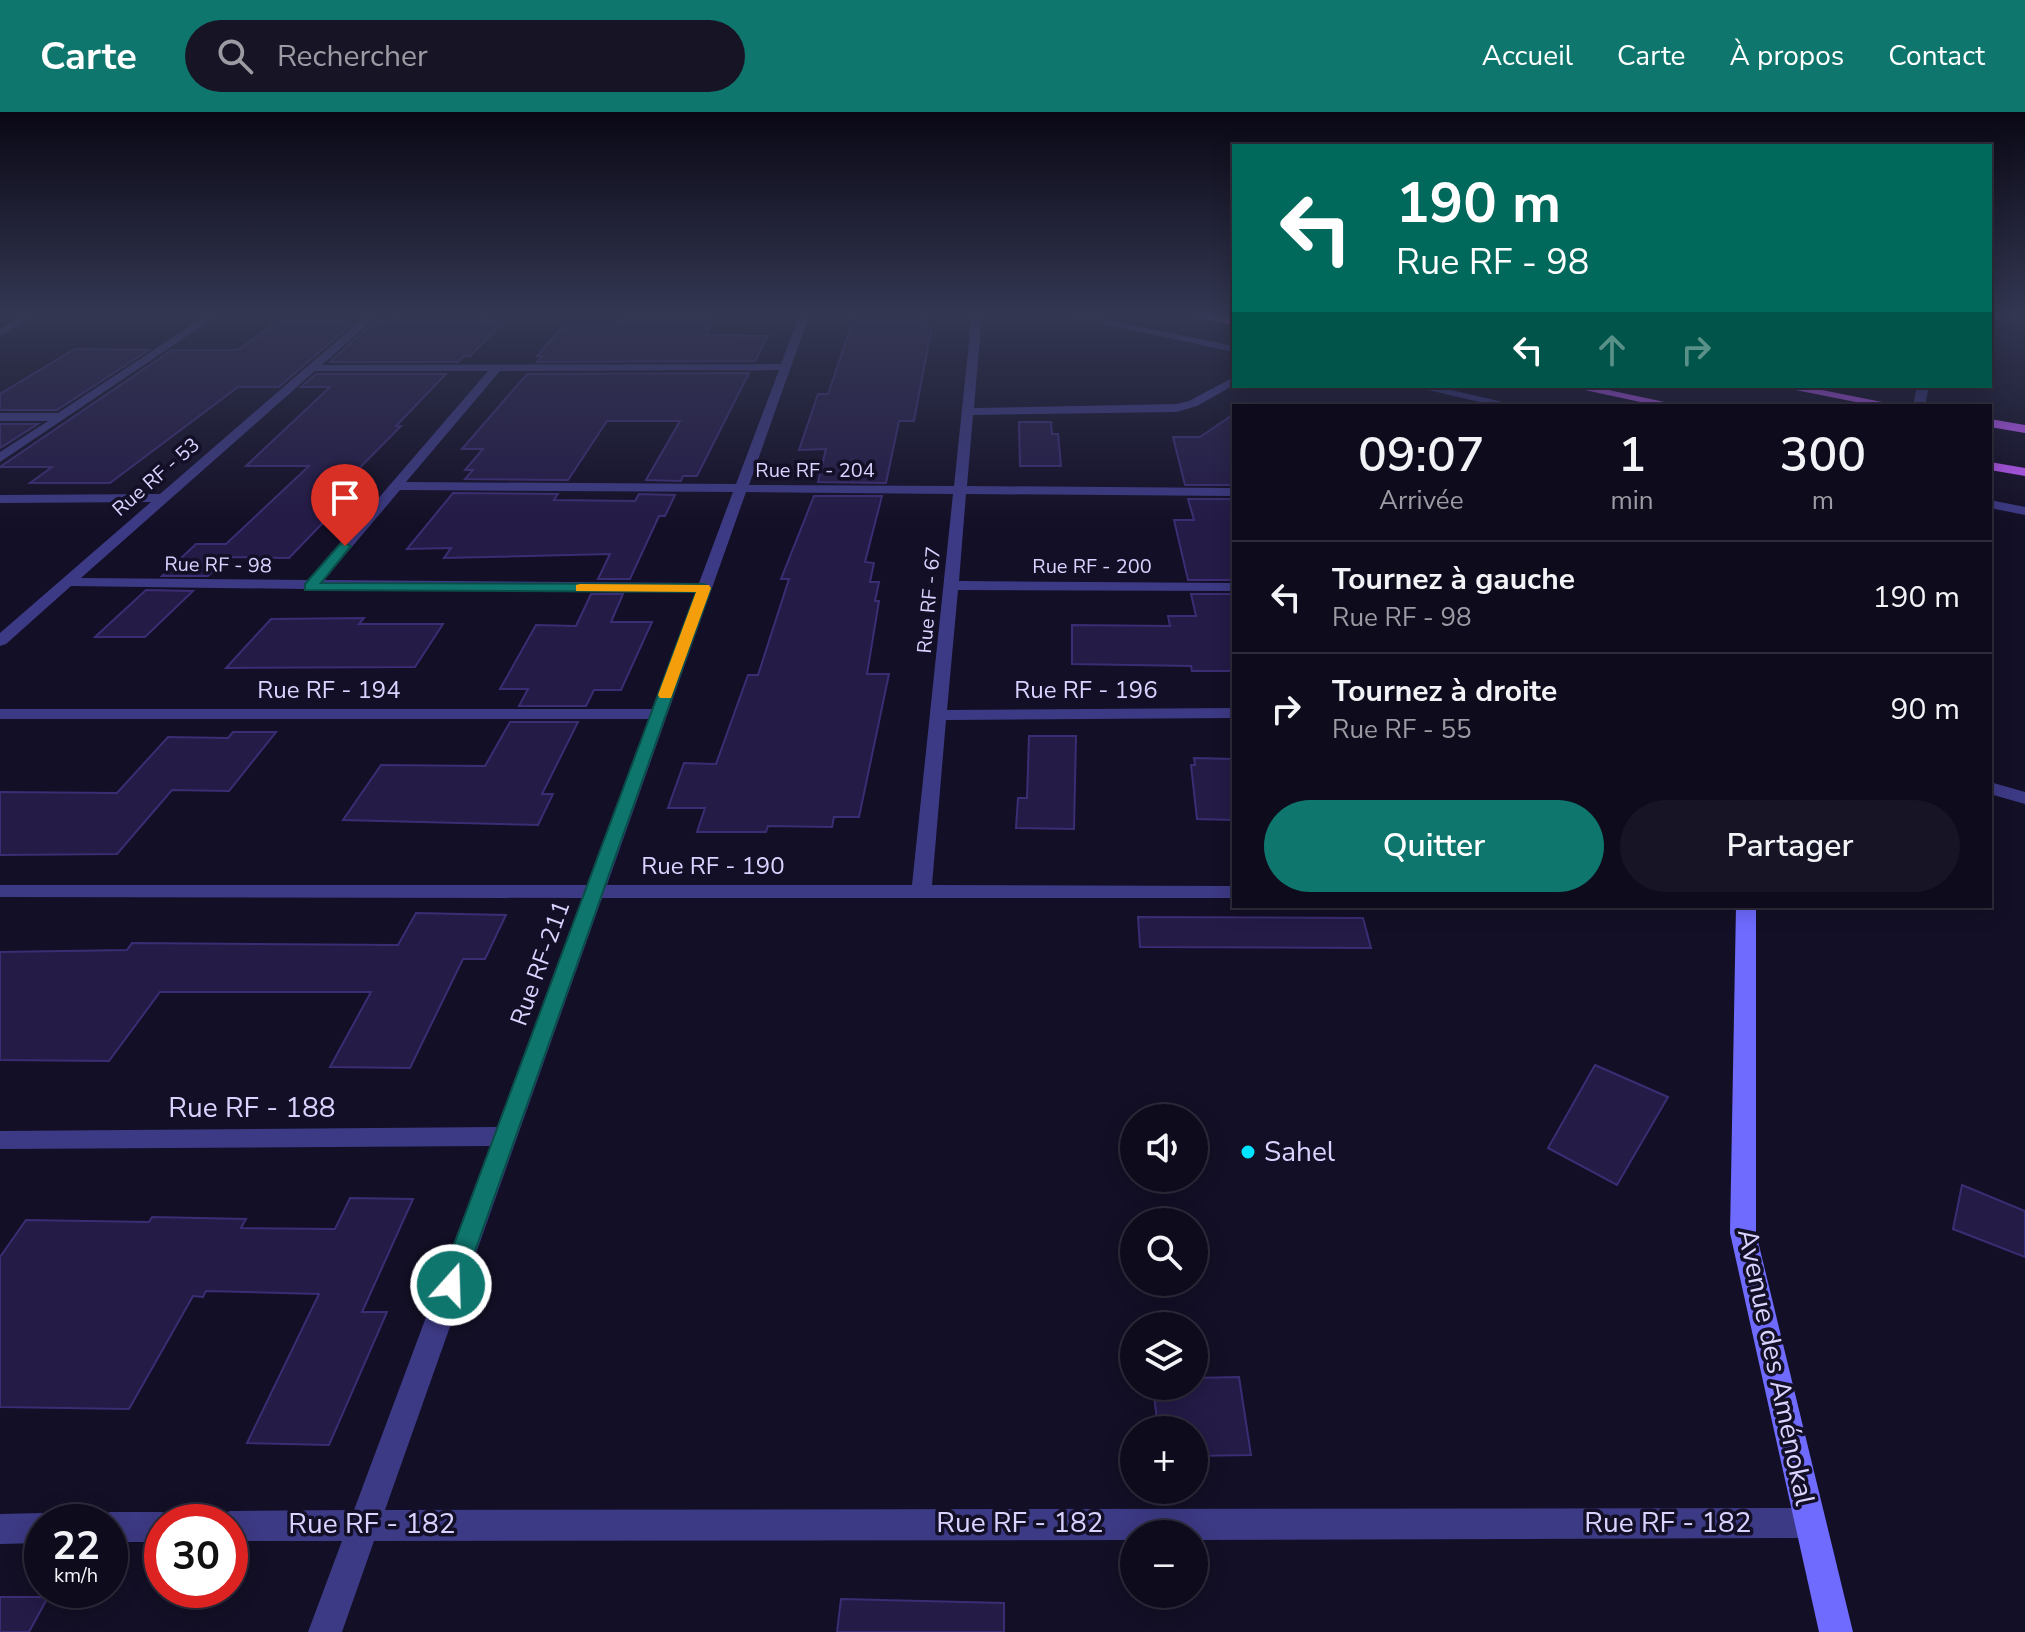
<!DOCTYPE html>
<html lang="fr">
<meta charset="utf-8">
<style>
:root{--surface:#0e0b1c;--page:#171425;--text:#f1f3f6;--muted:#9b9ba3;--line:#2e2b3b;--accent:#0f766e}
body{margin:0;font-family:"Nunito Sans",sans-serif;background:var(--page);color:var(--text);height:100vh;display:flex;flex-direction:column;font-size:30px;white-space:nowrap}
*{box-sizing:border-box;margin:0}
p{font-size:26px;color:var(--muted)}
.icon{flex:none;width:44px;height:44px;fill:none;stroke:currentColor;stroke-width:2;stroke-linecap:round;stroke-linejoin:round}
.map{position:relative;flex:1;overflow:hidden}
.details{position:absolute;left:1232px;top:292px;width:760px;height:504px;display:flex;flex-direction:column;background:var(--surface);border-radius:0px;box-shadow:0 4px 20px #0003,0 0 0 2px var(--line)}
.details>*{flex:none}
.top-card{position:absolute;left:1232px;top:32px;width:760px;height:244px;border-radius:0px;box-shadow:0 4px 20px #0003,0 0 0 2px var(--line);background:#00695c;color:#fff;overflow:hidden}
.tools{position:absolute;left:1120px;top:992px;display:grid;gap:16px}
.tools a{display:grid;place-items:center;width:88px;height:88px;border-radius:50%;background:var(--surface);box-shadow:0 4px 20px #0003,0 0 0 2px var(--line);font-size:40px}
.speed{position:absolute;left:24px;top:1392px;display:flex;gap:16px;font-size:40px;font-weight:700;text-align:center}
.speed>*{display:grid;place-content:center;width:104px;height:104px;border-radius:50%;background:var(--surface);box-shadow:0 4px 20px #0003,0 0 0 2px var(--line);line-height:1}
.speed small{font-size:20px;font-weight:400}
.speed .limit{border:12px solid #d22;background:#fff;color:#111}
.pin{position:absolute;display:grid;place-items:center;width:68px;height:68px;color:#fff;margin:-82px -34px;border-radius:50% 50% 50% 0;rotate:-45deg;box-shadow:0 0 8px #0007}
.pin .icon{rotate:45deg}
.me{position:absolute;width:88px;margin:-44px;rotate:20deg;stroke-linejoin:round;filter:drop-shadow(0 0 6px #0008)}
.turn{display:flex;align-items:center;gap:28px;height:168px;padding:0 32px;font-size:36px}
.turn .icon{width:104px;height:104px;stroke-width:2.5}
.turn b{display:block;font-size:56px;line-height:68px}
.lanes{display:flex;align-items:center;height:76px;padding:0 32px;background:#0003;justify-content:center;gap:40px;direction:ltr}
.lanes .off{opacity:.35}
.eta{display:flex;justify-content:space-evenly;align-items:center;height:136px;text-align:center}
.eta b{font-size:48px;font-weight:600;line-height:56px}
.action{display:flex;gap:16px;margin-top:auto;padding:16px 32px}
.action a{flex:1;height:92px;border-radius:48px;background:var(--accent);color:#fff;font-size:32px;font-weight:600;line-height:92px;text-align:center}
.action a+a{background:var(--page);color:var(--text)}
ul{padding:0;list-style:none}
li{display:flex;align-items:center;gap:24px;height:112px;padding:0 32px;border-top:2px solid var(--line)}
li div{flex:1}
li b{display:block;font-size:30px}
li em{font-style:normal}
header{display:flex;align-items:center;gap:48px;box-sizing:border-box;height:112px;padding:0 40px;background:var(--accent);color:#fff}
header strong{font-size:38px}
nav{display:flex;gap:44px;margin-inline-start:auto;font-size:28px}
.search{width:560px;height:72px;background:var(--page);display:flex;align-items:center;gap:20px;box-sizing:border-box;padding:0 28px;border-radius:44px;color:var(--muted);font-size:30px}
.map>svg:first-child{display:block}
</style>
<header>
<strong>Carte</strong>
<div class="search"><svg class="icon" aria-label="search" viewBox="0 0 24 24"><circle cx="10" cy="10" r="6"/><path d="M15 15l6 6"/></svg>Rechercher</div>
<nav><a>Accueil</a><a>Carte</a><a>À propos</a><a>Contact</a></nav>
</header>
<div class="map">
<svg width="2025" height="1520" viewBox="0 0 2025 1520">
<rect width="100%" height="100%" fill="#130f26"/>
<!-- building -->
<g fill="#241b47" stroke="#3b2d73" stroke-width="2">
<polygon points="399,201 491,201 482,210 503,210 470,244 464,244 458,250 330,250 374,210 388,210"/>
<polygon points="890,201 929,201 926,213 932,213 914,309 899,309 886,371 818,370 826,337 799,338 818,282 828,282 855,203 889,204"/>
<polygon points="625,207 714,208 705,223 768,224 755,249 537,250 542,244 537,244 566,211 614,211"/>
<polygon points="277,210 354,210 279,275 238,275 110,371 30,371 52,355 0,355 172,238 238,238"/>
<polygon points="75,237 149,238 57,298 0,298 0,282"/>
<polygon points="749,261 697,364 683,364 681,369 646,368 680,309 607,309 568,368 465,367 473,358 465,358 483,337 462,337 527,262"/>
<polygon points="316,262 446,262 396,314 401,314 325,391 342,391 289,446 228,445 208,464 162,464 196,432 226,432 309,354 246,354 330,275 301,275"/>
<polygon points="1234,302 1234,373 1185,373 1173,325 1200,325"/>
<polygon points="1019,310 1051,310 1052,322 1058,322 1061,354 1020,354"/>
<polygon points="0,312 38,312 0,336"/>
<polygon points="453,381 558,382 554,388 635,389 639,382 675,383 665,404 659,404 630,467 598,467 610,442 444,446 451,436 407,437"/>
<polygon points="814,384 882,384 865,450 874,451 870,470 879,470 875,489 879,489 867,562 889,562 859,705 834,705 832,715 768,714 766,720 697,720 705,696 668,696 684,651 716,652 748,563 758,563 789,467 781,467"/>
<polygon points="1188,387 1234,387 1234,468 1188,468 1174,408 1194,408"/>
<polygon points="146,478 193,479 145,525 95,525"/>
<polygon points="591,482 623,482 611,510 652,510 621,578 594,578 586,594 519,594 528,577 500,577 536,513 576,514"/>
<polygon points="1191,482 1234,482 1234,559 1192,559 1191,554 1072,552 1072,513 1170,514 1168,504 1196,504"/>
<polygon points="364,506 359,512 443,512 415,555 226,556 271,507"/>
<polygon points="510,610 578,610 542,682 553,682 538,713 343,708 381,653 485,654"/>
<polygon points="233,620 276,620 229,679 172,678 117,742 0,743 0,680 117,681 168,625 228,626"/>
<polygon points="1029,624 1076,624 1074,717 1016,716 1018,686 1027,686"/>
<polygon points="1194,646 1234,647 1234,708 1197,707 1191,653 1195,653"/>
<polygon points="416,801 506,803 485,847 463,847 410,956 330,955 371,880 160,880 109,949 0,948 0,840 127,838 132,831 398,833"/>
<polygon points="1138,805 1363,806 1371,836 1140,835"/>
<polygon points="1595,953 1668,985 1617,1073 1548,1036"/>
<polygon points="1962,1073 2025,1099 2025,1145 1953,1117"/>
<polygon points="350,1086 413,1087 362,1200 387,1200 329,1333 247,1331 319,1182 206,1179 203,1185 193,1184 129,1297 0,1295 0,1145 26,1108 149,1110 152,1105 246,1107 241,1116 335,1117"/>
<polygon points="1239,1265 1251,1343 1194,1344 1194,1318 1158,1318 1153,1274 1194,1274 1194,1266"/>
<polygon points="0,1485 48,1485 29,1520 0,1520"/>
<polygon points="841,1487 1004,1491 1004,1520 837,1520"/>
</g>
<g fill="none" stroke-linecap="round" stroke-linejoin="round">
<!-- minor -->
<g fill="#3d3a85" fill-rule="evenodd">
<polygon points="27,201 39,201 0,224 0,217"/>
<polygon points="210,201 221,201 0,350 0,340 48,309 0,309 0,301 58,301"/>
<path d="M 369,201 L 380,201 L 322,253 L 781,252 L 800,201 L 810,201 L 749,373 L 954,374 L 972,201 L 982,201 L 974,296 L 1176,292 L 1189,289 L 1234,265 L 1234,273 L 1197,294 L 1176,300 L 973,303 L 967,374 L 1234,376 L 1234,384 L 966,382 L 959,469 L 1234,471 L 1234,479 L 958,478 L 947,598 L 1234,596 L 1234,606 L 946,608 L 932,773 L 1234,774 L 1234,786 L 602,786 L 385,1398 L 1810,1396 L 1821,1400 L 1826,1411 L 1821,1422 L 1810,1426 L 1194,1428 L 1194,1422 L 1134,1422 L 1134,1428 L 374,1429 L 342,1520 L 308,1520 L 342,1429 L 230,1429 L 230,1410 L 216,1410 L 219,1403 L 230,1399 L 354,1398 L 490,1034 L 0,1037 L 0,1019 L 497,1015 L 582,786 L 0,785 L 0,773 L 587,773 L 649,607 L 0,607 L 0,597 L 652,597 L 696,480 L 316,477 L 310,479 L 304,477 L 71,474 L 6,532 L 0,534 L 0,521 L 151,390 L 0,391 L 0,383 L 160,382 ZM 779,258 L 736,372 L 406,370 L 500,259 ZM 315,259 L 488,259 L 308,468 L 81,466 ZM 400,378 L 733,380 L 699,471 L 324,468 ZM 746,380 L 953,382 L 912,773 L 607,773 Z"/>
<polygon points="1054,201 1072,201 1234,234 1234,240"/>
<polygon points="1411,274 1434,274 1520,294 1497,294"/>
<polygon points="1917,274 1929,274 1925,294 1913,294"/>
<polygon points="1990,388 2025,395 2025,403 1990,396"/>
<polygon points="1990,670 2025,680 2025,692 1990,682"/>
<polygon points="110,1400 162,1400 173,1404 176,1410 162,1410 162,1430 110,1430 110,1410 96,1410 99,1404"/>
<polygon points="42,1401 53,1405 55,1410 42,1410 42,1431 0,1432 0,1402"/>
</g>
<!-- secondary -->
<polygon fill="#6f6bff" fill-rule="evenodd" points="1736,794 1756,794 1756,1121 1853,1520 1819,1520 1730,1121"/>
<!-- primary -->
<g fill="#c25bff" fill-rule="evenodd">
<polygon points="1178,201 1198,201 1234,207 1234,213"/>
<polygon points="1566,274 1590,274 1683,294 1659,294"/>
<polygon points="1776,274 1802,274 1902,294 1876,294"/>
<polygon points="1990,307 2025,313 2025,321 1990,315"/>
<polygon points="1990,350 2025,356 2025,364 1990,358"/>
</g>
</g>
<!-- sky -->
<linearGradient id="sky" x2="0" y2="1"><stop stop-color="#0a0815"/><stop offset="0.49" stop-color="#333752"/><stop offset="1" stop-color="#333752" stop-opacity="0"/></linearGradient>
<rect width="2025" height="413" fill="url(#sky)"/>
<!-- route -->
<polygon fill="#0f766e" stroke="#0a4d48" stroke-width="2" points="345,431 351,434 321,471 704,472 711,476 463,1173 460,1180 451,1183 442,1180 439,1173 696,480 305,478 305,472 340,432"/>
<!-- slow -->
<polygon fill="#f59e0b" points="580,472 709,473 711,476 671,586 660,586 658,583 696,480 576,479 576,473"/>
<!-- markers -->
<circle fill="#00e5ff" stroke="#130f26" stroke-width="3" cx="1248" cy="1040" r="8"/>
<g text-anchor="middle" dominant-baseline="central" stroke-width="7" stroke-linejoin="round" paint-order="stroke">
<!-- far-street labels -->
<g font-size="20" fill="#d9d4ff" stroke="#130f26">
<text x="815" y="358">Rue RF - 204</text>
<text transform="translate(156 365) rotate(-41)">Rue RF - 53</text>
<text transform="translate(218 453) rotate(1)">Rue RF - 98</text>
<text x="1092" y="454">Rue RF - 200</text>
<text transform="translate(929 488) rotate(-85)">Rue RF - 67</text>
</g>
<!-- street labels -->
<g font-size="24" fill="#d9d4ff" stroke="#130f26">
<text x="329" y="578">Rue RF - 194</text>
<text x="1086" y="578">Rue RF - 196</text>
<text x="713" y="754">Rue RF - 190</text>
<text transform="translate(540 851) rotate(-70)">Rue RF-211</text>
</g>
<!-- near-street labels -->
<g font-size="28" fill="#d9d4ff" stroke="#130f26">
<text x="252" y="996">Rue RF - 188</text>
<text transform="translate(1776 1255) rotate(78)">Avenue des Aménokal</text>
<text x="1020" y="1411">Rue RF - 182</text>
<text x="1668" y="1411">Rue RF - 182</text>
<text x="372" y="1412">Rue RF - 182</text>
</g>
<!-- near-poi labels -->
<g font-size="28" fill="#d9d4ff" stroke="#130f26" text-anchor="start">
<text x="1264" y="1040">Sahel</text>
</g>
</g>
</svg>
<div class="tools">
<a><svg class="icon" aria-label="sound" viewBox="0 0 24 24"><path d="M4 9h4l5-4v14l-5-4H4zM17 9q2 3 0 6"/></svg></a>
<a><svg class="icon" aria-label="search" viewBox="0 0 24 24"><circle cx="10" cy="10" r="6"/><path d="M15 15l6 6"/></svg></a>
<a><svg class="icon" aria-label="layers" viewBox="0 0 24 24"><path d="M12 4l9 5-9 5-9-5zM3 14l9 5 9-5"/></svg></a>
<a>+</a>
<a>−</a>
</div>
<div class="speed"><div>22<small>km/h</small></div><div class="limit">30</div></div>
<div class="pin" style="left:345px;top:434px;background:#d93025"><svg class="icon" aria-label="arrive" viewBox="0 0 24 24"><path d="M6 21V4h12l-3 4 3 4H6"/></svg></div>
<svg class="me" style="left:451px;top:1173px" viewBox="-20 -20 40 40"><circle r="17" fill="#0f766e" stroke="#fff" stroke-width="3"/><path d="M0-11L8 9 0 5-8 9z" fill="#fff"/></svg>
<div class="top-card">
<div class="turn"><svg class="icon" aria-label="left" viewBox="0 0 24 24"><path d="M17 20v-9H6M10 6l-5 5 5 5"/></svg><div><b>190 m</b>Rue RF - 98</div></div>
<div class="lanes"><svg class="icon" aria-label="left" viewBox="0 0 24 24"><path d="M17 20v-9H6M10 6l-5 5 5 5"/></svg><svg class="icon off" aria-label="ahead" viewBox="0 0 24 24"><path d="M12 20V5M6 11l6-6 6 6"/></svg><svg class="icon off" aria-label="right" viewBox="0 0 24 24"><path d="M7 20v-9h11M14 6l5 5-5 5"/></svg></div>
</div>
<section class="details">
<div class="eta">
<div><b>09:07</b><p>Arrivée</p></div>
<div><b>1</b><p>min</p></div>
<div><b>300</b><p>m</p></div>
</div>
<ul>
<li><svg class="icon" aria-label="left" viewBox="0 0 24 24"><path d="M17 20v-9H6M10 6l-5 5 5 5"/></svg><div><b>Tournez à gauche</b><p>Rue RF - 98</p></div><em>190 m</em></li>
<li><svg class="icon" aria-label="right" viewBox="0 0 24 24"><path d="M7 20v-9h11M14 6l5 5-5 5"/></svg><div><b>Tournez à droite</b><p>Rue RF - 55</p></div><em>90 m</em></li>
</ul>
<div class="action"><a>Quitter</a><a>Partager</a></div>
</section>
</div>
